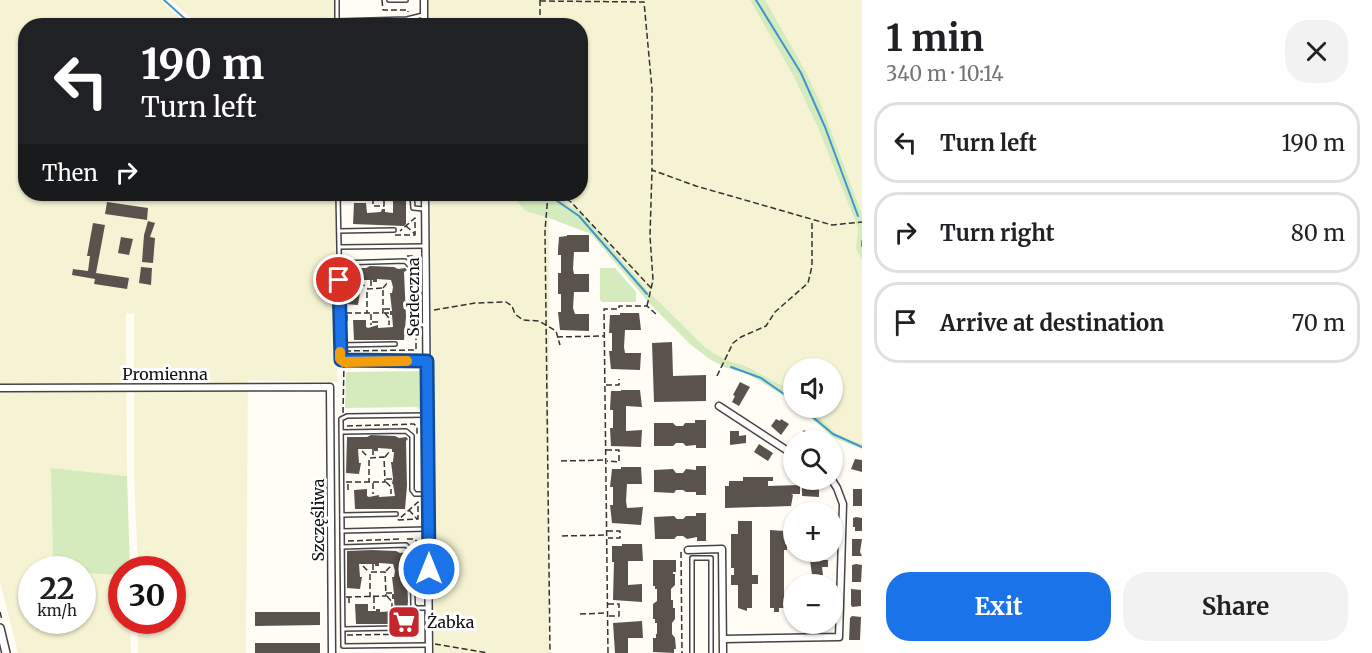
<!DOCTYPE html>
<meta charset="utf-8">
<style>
:root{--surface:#fff;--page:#f2f2f2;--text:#202124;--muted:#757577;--line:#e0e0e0;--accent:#1a73e8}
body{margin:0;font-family:Merriweather,serif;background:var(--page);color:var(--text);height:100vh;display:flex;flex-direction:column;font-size:22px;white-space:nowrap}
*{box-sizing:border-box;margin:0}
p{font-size:20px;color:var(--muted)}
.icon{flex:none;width:33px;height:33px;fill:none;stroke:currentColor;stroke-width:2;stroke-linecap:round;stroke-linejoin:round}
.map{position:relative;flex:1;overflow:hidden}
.side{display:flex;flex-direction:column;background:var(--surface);width:510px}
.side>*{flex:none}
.hud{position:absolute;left:18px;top:18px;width:570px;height:183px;border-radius:24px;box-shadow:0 2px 4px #0004;background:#202124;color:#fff;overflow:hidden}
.buttons{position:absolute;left:783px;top:358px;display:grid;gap:12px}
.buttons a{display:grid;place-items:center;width:60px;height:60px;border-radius:50%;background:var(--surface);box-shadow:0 2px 4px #0004;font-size:30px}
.speed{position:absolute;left:18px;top:556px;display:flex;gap:12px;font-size:30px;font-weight:700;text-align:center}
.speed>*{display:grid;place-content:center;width:78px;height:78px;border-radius:50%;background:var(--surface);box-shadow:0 2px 4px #0004;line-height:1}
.speed small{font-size:15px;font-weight:400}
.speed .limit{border:9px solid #d22;background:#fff;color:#111}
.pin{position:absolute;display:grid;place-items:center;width:51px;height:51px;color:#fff;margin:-26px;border:3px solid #fff;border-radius:50%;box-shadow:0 2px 6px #0007}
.me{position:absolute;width:66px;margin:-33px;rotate:0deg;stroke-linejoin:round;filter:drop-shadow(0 0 4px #0008)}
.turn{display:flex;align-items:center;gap:21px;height:126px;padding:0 24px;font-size:27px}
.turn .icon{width:78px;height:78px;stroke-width:2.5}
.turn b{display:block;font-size:42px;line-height:51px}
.then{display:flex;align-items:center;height:57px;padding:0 24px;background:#0003;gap:12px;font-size:22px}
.round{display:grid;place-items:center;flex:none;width:63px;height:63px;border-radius:24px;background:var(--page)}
.headline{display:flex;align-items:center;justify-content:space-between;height:102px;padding:0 24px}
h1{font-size:36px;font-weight:700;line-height:45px}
.cta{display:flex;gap:12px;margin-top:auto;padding:12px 24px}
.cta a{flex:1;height:69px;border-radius:24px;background:var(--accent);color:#fff;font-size:24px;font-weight:700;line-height:69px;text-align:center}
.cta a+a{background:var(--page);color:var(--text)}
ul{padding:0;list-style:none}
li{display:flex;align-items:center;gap:18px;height:81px;margin:0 12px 9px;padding:0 12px;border:3px solid var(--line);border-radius:24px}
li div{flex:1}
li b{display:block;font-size:22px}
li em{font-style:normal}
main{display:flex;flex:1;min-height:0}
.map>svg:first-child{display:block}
</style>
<main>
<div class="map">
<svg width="862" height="653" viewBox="0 0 862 653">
<rect width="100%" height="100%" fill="#fffdf5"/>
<!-- farmland -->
<g fill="#f6f3d4">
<polygon points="0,0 160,0 188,25 26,26 26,194 336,194 337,382 248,380 246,653 138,653 138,621 172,621 172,570 138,570 134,475 134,314 126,313 127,476 51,468 53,570 32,570 32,621 82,621 83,573 121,575 122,621 130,621 131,653 18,653 0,582"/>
<polygon points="171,0 335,0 335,25 198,25"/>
<polygon points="428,0 750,0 794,77 818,128 858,228 856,249 862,260 862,444 837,434 809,408 832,408 832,369 794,369 793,394 788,389 747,366 728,361 707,349 647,290 581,212 550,194 580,194 580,26 428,25"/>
<polygon points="765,0 862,0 862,214 821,104 806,72"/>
<polygon points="430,194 511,194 525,211 549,218 549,653 434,653"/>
</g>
<!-- green -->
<g fill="#d5ebbd">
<polygon points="750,0 765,0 806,72 821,104 862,214 862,260 856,249 858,228 818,128 794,77"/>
<polygon points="511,194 550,194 581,212 647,290 707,349 728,361 746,366 788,389 793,394 793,403 783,395 748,374 724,367 708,358 690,344 650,304 591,234 549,218 525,211"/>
<polygon points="600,268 615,268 636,292 636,302 602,302 600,300"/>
<polygon points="419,367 420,367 421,409 418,410 417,407 345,408 346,372 419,371"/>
<polygon points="799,408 809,408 837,434 862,444 862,449 834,438"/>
<polygon points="51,468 127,476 130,570 122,570 121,575 83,573 82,570 53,570"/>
</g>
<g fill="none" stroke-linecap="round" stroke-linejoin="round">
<!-- stream -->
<g stroke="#3f96cf" stroke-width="2">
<polyline points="164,0 193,26"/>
<polyline points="756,0 801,73 825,127 858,216"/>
<polyline points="550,196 579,216 647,294"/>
<polyline points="862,241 862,246"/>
<polyline points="731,367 761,378 794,401"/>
<polyline points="802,408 833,434 862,447"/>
</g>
</g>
<!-- building -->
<g fill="#5a524d">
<polygon points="392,194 406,194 406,224 404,226 353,224 354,203 366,203 367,213 381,212 382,209 385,209 385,212 393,213 393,201 389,201"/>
<polygon points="107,202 148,208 147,220 105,214"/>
<polygon points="148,221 155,223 150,237 155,238 153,263 142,262 144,235"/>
<polygon points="93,223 105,225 96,273 129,278 127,289 94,284 95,279 72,275 73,269 88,271 90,256 87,256"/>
<polygon points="567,235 589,235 589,252 574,252 573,269 574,274 589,274 589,292 574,292 573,308 575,314 589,314 589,331 560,330 558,312 561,312 561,294 558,294 558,273 561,273 561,255 558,255 558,250 559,237 567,236"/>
<polygon points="121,237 133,239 129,255 118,253"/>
<polygon points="370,266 394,267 398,269 405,268 407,270 404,272 406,317 404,340 354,340 353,320 366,320 366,327 368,328 378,325 378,328 393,327 392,315 390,315 390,311 392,311 390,293 392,293 393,287 391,280 377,279 377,282 373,282 373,280 357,280 358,293 360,293 358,305 345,304 345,268 366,268"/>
<polygon points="141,267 152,268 151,285 139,283"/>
<polygon points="620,313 639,313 641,330 625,330 624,347 625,353 641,353 640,370 611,369 609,351 612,351 612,333 609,333 610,315 620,315"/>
<polygon points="672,342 673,376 706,375 706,401 654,402 652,343"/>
<polygon points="740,382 750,387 739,406 732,402 735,396 733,395"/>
<polygon points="621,390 640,390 642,407 626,406 626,431 642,430 641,447 611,446 610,428 613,428 613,410 610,410 611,391 621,391"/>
<polygon points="776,419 780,421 781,419 789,424 781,435 771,426"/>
<polygon points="695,420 706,420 706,448 696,448 696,445 686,446 683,443 676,443 673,446 654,446 654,423 673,423 676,426 683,426 685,423 695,423"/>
<polygon points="804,430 813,436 820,441 802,441 798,438"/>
<polygon points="730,431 739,431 739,436 746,435 746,443 730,445"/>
<polygon points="371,435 395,436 399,438 406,437 408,439 406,441 407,486 405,509 355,509 354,490 367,489 367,496 369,497 379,495 379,497 395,496 393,484 392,484 393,478 391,462 393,462 394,452 392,452 392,449 378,448 378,451 374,451 374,449 358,449 359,463 361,463 359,474 346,473 347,437 367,437"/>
<polygon points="759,444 773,453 768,461 754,452"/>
<polygon points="855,459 862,460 862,472 851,469"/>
<polygon points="696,466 706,466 706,495 696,495 696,492 686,492 683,490 676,490 674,493 654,492 654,470 673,469 676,473 683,473 686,469 696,470"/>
<polygon points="621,467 641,467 642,484 627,484 626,501 627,508 643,507 641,525 612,523 610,505 613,505 613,487 610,487 612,469 621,469"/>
<polygon points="743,477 773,477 773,481 768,481 768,486 800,485 800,494 791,494 793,495 791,506 725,508 725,486 729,486 729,481 743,481"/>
<polygon points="811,483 819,483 819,497 802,496 802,488 811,489"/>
<rect x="853" y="489" width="9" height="17"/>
<polygon points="696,513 706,513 706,541 697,541 697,537 687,539 683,536 677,536 674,539 655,539 654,517 674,516 677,519 683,519 686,516 696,516"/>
<polygon points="856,517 862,518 862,531 855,531 855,527 853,527 853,518"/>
<polygon points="738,521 752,521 752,575 758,575 758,584 752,584 752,608 747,608 747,611 738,608 738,585 731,585 731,575 734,575 734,568 731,568 731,534 738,534"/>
<polygon points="770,530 784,531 784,534 787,534 787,550 784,550 784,608 779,608 779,612 774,612 774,608 770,608"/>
<polygon points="852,539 862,539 860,552 862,556 852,556"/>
<polygon points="622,544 642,544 643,561 628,561 628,585 642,584 642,602 613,600 614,562 612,562 612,546 622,546"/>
<polygon points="372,550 396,551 400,553 407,552 409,554 406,556 408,601 406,624 356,624 355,604 368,604 368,611 376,611 376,609 380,609 380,612 395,611 394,599 392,599 392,594 394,594 392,577 394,577 395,571 393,564 379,563 379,566 375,566 375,564 359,564 360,577 362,577 360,589 347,588 347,551"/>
<polygon points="653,560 676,560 676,572 673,572 673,574 675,574 675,585 671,589 671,600 673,600 673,608 675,608 675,619 672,623 672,634 675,638 676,649 674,649 674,653 653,652 653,638 656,638 656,634 657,634 657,623 655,623 655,619 653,619 653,604 657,601 657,589 655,589 655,586 653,586"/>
<polygon points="810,560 828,560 828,567 822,567 823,575 812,575"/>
<polygon points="856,564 862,565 861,582 852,582 852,565"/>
<polygon points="851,589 861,590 861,606 852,607 851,605"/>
<polygon points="255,612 320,612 320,625 255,626"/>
<polygon points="852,616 861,617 860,640 849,640 850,618"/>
<polygon points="642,621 643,638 628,638 628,653 615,653 613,623"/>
<rect x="255" y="643" width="65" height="10"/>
</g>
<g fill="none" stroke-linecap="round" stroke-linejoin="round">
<!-- service casing -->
<g stroke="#444" stroke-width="6">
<g id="service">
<polyline points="337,0 337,21"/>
<polyline points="389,0 406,0"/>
<polyline points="337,26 337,21 407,19 423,15"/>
<polyline points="338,194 339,247 424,246"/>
<polyline points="412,194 413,208 424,209"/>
<polyline points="338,195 384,194"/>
<polyline points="339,231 394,230"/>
<polyline points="339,247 341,360 426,361"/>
<polyline points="339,263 405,261 411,267 412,321 415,324 425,325"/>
<polyline points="339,345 395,344"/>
<polyline points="426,415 347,416 341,419 343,646 429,645"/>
<polyline points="342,432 406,431 412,436 412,490 415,494 426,494"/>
<polyline points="342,515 396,514"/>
<polyline points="342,531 427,529"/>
<polyline points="342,547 406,545 412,551 413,605 416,608 427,608"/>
<polyline points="343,629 397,628"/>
<polyline points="692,653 692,558 711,558 711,653"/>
</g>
</g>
<!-- minor casing -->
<g stroke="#444" stroke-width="9">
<g id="minor">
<polyline points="424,0 424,26"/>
<polyline points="425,194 429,653"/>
<polyline points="0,388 330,387 332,653"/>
<polyline points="719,406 794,455"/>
<polyline points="688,550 722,549 723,653"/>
<polyline points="724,639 839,637 843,504 837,488 832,480"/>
</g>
</g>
<!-- tertiary casing -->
<g stroke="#444" stroke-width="10">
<polyline id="tertiary" points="0,628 6,653"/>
</g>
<!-- path -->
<g stroke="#333" stroke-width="1.5" stroke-dasharray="6 3" stroke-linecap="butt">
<polyline points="382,0 383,10 408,10 408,12"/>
<polyline points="540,0 540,26"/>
<polyline points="540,1 644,2 652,89 652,170"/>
<polyline points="548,194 545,231 550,653"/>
<polyline points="559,194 571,202 652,289"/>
<polyline points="373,198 373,206 384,206 384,199"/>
<polyline points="406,226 415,234"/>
<polyline points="395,235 415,235 415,218 400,231"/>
<polyline points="407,256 413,256 415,259 415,265"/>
<polyline points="371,280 371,288"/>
<polyline points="360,282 367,288"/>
<polyline points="383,288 388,282"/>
<polyline points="647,306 653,280 650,236 652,170 696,186 832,225 862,222"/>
<polyline points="384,309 392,309"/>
<polyline points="434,310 475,303 506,302 512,306 515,314 523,320 539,321 556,331 560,345"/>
<polyline points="346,313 383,313 383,288 367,289 367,313"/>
<polyline points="384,313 389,313"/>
<polyline points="385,313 389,318 389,325"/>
<polyline points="371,314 371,325"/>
<polyline points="347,321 347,313"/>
<polyline points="372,322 378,322"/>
<polyline points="557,337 604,336"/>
<polyline points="345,351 416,350 416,330"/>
<polyline points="717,376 733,343 741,337 766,326 775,312 808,283 812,266 812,221"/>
<polyline points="606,385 619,385 619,379"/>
<polyline points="343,413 344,364"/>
<polyline points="347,426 414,424 417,427 417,435"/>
<polyline points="373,449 373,457"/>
<polyline points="606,450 619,450 619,462 607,461"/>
<polyline points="362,451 368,457"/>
<polyline points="385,457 390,451"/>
<polyline points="561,461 605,460"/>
<polyline points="386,479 393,479"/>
<polyline points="346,482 385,482 384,457 369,458 369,482"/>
<polyline points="386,482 391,487 391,494"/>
<polyline points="373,483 373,494"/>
<polyline points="348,490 348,482"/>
<polyline points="409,510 417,519"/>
<polyline points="398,520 418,519 418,502 398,520"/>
<polyline points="607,531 620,531 620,538 608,538"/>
<polyline points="562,536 606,535"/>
<polyline points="407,539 415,539 417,542 417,550"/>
<polyline points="348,541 402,539"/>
<polyline points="681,552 682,653"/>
<polyline points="373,564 373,572"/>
<polyline points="363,566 369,572"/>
<polyline points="386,571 391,566"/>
<polyline points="386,593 394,593"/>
<polyline points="387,596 392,602 392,610 395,610"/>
<polyline points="346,597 349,597 386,596 385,572 370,572 370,597"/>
<polyline points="349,597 349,604"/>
<polyline points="374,597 374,609"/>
<polyline points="608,604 619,604 619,616 609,616"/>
<polyline points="0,612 2,620"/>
<polyline points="580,614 606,613"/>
<polyline points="409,625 418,633"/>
<polyline points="347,635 418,634 418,616 398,634"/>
<polyline points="435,644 488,653"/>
<polyline points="608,653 604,309 619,309 619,306 647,306 656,314"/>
</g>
<!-- service -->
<use href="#service" stroke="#fff" stroke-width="3"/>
<!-- minor -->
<use href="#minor" stroke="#fff" stroke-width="6"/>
<!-- tertiary -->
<use href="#tertiary" stroke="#fff" stroke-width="7"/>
</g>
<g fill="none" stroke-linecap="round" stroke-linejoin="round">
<!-- route casing -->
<g stroke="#114b97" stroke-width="15">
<polyline id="route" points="339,280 341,360 427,361 429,569"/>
</g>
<!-- route -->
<use href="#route" stroke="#1a73e8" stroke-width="10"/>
<!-- slow -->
<polyline stroke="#f59e0b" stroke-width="10" points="340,352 340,359 344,362 407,361"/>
</g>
<!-- icons -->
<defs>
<g id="supermarket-square" transform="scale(1.725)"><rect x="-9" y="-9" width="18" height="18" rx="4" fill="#c4262e" stroke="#fff"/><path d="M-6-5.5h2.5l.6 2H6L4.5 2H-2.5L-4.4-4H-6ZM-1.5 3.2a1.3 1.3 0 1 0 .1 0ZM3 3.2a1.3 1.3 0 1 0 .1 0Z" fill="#fff"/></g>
</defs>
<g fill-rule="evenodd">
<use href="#supermarket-square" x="404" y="622"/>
</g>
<g text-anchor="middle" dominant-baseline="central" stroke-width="6" stroke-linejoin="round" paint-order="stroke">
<!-- street labels -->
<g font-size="16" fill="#111" stroke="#fff">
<text transform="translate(413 297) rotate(-90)">Serdeczna</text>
<text x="165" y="374">Promienna</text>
<text transform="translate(318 520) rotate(-90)">Szczęśliwa</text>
</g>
<!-- poi labels -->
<g font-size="16" fill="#111" stroke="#fff" text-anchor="start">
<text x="427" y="622">Żabka</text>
</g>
</g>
</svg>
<div class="buttons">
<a><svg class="icon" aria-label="sound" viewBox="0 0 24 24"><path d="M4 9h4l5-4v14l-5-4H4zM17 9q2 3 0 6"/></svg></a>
<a><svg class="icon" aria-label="search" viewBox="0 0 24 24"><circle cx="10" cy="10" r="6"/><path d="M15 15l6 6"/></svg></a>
<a>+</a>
<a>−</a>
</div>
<div class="speed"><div>22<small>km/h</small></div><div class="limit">30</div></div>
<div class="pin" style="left:339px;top:280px;background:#d93025"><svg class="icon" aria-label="arrive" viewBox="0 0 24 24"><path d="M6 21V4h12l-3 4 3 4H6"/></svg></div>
<svg class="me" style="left:429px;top:569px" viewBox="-20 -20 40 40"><circle r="17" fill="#1a73e8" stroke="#fff" stroke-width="3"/><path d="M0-11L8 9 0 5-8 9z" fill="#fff"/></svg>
<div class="hud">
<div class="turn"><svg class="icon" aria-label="left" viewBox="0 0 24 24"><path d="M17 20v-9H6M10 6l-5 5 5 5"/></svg><div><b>190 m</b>Turn left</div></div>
<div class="then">Then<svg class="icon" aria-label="right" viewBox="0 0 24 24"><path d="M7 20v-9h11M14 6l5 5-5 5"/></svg></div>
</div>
</div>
<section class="side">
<div class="headline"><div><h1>1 min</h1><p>340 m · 10:14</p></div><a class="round"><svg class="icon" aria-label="close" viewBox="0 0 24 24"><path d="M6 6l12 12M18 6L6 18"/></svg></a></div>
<ul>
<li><svg class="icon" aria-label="left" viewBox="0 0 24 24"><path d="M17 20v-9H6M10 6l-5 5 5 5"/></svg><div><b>Turn left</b></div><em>190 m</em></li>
<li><svg class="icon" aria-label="right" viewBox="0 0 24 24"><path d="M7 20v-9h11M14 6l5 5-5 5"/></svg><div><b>Turn right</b></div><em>80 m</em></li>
<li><svg class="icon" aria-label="arrive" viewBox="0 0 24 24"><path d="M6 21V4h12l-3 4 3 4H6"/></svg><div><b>Arrive at destination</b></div><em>70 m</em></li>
</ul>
<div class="cta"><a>Exit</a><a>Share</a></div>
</section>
</main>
